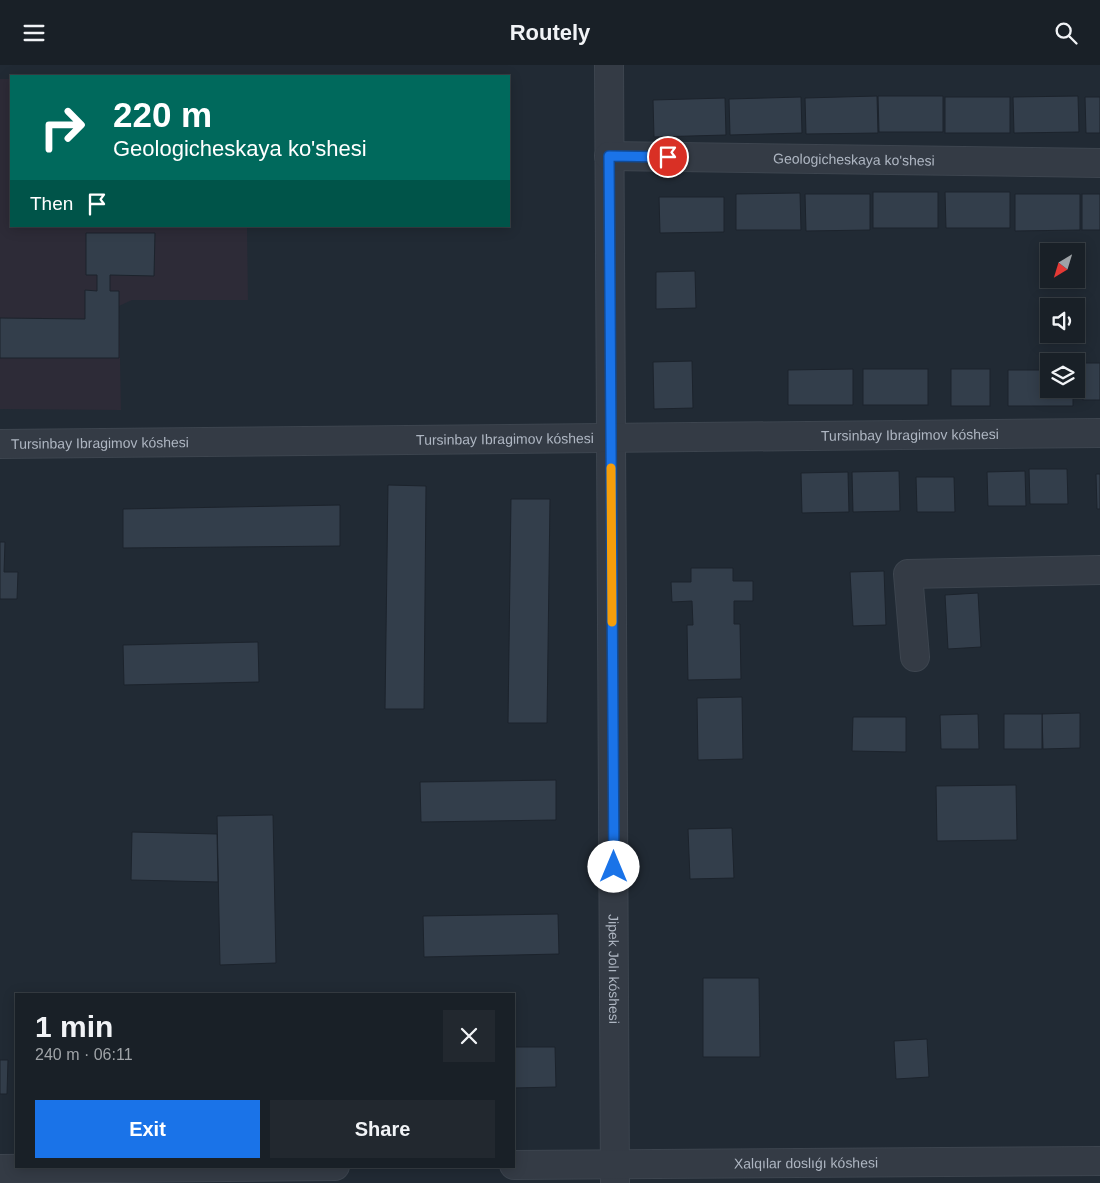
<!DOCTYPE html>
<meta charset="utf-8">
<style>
:root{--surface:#192027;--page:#22282f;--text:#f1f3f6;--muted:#9fa3a7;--line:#373e44;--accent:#1a73e8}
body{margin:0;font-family:Arial,sans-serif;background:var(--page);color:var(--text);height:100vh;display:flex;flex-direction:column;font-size:19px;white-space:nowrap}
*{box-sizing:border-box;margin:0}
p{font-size:16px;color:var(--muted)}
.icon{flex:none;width:28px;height:28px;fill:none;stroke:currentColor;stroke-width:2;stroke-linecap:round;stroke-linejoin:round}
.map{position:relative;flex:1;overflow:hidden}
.drawer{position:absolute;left:15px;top:928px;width:500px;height:175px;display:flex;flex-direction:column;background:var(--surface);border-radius:0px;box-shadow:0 2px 12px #0003,0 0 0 1px var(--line)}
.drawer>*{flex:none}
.hud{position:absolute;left:10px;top:10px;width:500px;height:152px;border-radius:0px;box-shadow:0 2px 12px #0003,0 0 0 1px var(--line);background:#00695c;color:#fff;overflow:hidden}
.needle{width:32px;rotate:218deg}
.buttons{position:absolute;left:1040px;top:178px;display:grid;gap:10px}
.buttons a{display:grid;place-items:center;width:45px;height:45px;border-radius:0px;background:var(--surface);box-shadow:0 2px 12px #0003,0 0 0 1px var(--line);font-size:25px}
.pin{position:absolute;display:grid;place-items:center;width:42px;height:42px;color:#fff;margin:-21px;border:2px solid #fff;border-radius:50%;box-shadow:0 1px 5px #0007}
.me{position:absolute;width:55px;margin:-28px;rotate:0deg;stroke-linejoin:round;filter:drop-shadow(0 0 4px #0008)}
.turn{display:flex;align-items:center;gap:18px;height:105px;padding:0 20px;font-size:22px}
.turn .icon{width:65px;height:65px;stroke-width:2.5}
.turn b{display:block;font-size:35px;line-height:42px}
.then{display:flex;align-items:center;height:48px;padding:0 20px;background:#0003;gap:10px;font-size:19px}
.round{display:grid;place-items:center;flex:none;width:52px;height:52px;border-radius:0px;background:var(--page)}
.headline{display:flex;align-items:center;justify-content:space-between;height:85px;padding:0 20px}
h1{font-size:30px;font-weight:800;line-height:38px}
.action{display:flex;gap:10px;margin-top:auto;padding:10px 20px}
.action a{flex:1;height:58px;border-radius:0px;background:var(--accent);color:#fff;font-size:20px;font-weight:800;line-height:58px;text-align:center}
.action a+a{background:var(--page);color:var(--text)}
header{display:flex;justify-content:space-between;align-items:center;height:65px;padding:0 20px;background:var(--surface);font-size:22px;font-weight:800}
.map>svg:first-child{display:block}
</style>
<header><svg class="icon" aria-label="menu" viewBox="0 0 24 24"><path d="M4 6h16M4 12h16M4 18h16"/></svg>Routely<svg class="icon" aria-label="search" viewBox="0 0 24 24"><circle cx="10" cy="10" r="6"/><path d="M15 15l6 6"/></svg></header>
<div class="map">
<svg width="1100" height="1118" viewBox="0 0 1100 1118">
<rect width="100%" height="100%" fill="#212a34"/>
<!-- medical -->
<polygon fill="#2d2b37" points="0,14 11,14 11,161 247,161 248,235 132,235 119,241 121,345 0,344"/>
<!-- building -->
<g fill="#333e4b" stroke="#1c232c">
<polygon points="877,31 878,68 806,69 805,33"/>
<polygon points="878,31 943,31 943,67 879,67"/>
<polygon points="1078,31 1079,67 1014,68 1013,32"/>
<polygon points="801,32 802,68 730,70 729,34"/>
<rect x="945" y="32" width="65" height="36"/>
<polygon points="1085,32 1100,32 1100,68 1086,68"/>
<polygon points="725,33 726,70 654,72 653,35"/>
<rect x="873" y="127" width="65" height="36"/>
<polygon points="945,127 1010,127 1010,163 946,163"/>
<polygon points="800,128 801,165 736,165 736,129"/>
<polygon points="805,129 870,129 870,165 806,166"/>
<polygon points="1015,129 1080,129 1080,165 1015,166"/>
<rect x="1082" y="129" width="18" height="36"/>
<polygon points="659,132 724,132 724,167 660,168"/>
<polygon points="86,168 155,168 154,211 110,210 110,226 119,226 119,293 0,293 0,253 85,254 85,225 97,226 97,210 86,210"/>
<polygon points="695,206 696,243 656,244 656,207"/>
<polygon points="692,296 693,343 654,344 653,297"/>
<rect x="1083" y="298" width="17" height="37"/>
<polygon points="853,304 853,340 788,340 788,305"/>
<rect x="863" y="304" width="65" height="36"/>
<rect x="951" y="304" width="39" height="37"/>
<polygon points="1008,305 1049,305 1049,324 1073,324 1073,341 1008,341"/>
<polygon points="1029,404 1067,404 1068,439 1030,439"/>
<polygon points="899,406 900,446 853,447 852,407"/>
<polygon points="1025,406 1026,441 988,441 987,407"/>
<polygon points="848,407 849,447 802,448 801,408"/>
<polygon points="1096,409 1100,409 1100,444 1097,444"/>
<polygon points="916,412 954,412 955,447 917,447"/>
<polygon points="388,420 426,421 424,644 385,644"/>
<polygon points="511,434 550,434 547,658 508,658"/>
<polygon points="340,440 340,481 123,483 123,444"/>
<polygon points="0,477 5,477 4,507 18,507 17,534 0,534"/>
<polygon points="691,503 733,503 733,516 753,516 753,536 734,536 734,559 740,559 741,614 688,615 687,560 693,560 692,536 672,537 671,517 691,517"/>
<polygon points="884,506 886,560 853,561 850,507"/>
<polygon points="978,528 981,582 948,584 945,530"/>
<polygon points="258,577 259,617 124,620 123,580"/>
<polygon points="742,632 743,694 698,695 697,633"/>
<polygon points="1080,648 1080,683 1043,684 1042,649"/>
<polygon points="978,649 979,684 941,684 940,650"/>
<rect x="1004" y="649" width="38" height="35"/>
<polygon points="853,652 906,652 906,687 852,686"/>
<polygon points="556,715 556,755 421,757 420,717"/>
<polygon points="1016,720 1017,775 937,776 936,721"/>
<polygon points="273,750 276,898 220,900 217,751"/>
<polygon points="732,763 734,813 690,814 688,764"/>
<polygon points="132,767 217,769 218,817 131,815"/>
<polygon points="558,849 559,889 424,892 423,851"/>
<polygon points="703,913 759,913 760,992 703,992"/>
<polygon points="927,974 929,1012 896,1014 894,976"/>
<polygon points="514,982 555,982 556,1022 514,1023"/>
<polygon points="0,995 8,995 7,1029 0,1029"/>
</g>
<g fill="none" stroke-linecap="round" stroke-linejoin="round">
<!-- minor casing -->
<g stroke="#3d454f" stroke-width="30">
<g id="minor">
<path id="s1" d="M 609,0 L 615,1118"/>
<path id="s2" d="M 609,91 L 1100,98"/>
<path id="s3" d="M 0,379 L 1100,368"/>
<polyline points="915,592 908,509 1100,505"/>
<path id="s4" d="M 514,1100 L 1100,1096"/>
<polyline points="0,1104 335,1101"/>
</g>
</g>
<!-- minor -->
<use href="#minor" stroke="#343b45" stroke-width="28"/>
</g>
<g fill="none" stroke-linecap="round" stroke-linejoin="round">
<!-- route casing -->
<g stroke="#114b97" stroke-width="12">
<polyline id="route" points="614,802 609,91 668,92"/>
</g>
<!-- route -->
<use href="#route" stroke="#1a73e8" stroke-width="9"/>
<!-- slow -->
<polyline stroke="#f59e0b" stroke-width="9" points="611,403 612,557"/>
</g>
<g text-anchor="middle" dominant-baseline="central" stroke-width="5" stroke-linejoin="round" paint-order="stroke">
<!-- street labels -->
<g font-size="14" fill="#aeb6c2" stroke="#1a2129">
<text stroke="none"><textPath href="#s2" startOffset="245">Geologicheskaya ko'shesi</textPath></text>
<text stroke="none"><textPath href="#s3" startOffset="910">Tursinbay Ibragimov kóshesi</textPath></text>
<text stroke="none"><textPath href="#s3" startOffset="505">Tursinbay Ibragimov kóshesi</textPath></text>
<text stroke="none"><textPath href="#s3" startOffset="100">Tursinbay Ibragimov kóshesi</textPath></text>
<text stroke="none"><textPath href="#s1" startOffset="904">Jipek Jolı kóshesi</textPath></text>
<text stroke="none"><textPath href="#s4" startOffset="292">Xalqılar doslıǵı kóshesi</textPath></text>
</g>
</g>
</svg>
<div class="buttons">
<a><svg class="needle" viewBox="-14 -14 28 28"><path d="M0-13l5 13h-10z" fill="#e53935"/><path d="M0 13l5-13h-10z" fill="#9fa3a7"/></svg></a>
<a><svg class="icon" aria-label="sound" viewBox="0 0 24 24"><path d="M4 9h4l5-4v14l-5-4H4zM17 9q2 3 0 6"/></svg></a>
<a><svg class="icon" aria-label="layers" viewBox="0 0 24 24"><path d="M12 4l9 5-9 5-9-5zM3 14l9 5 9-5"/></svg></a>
</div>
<div class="pin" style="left:668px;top:92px;background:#d93025"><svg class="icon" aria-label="arrive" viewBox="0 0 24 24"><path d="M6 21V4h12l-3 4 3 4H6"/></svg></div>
<svg class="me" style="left:614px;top:802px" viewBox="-20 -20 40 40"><circle r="19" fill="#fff"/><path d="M0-13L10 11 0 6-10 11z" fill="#1a73e8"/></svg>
<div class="hud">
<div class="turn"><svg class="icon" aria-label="right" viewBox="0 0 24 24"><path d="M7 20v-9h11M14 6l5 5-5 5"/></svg><div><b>220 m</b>Geologicheskaya ko'shesi</div></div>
<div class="then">Then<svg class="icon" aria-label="arrive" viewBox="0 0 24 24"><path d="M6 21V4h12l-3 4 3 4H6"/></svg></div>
</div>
<section class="drawer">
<div class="headline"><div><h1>1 min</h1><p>240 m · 06:11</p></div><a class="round"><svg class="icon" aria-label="close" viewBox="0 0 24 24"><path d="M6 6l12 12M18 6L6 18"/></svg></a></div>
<div class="action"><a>Exit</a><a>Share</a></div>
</section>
</div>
